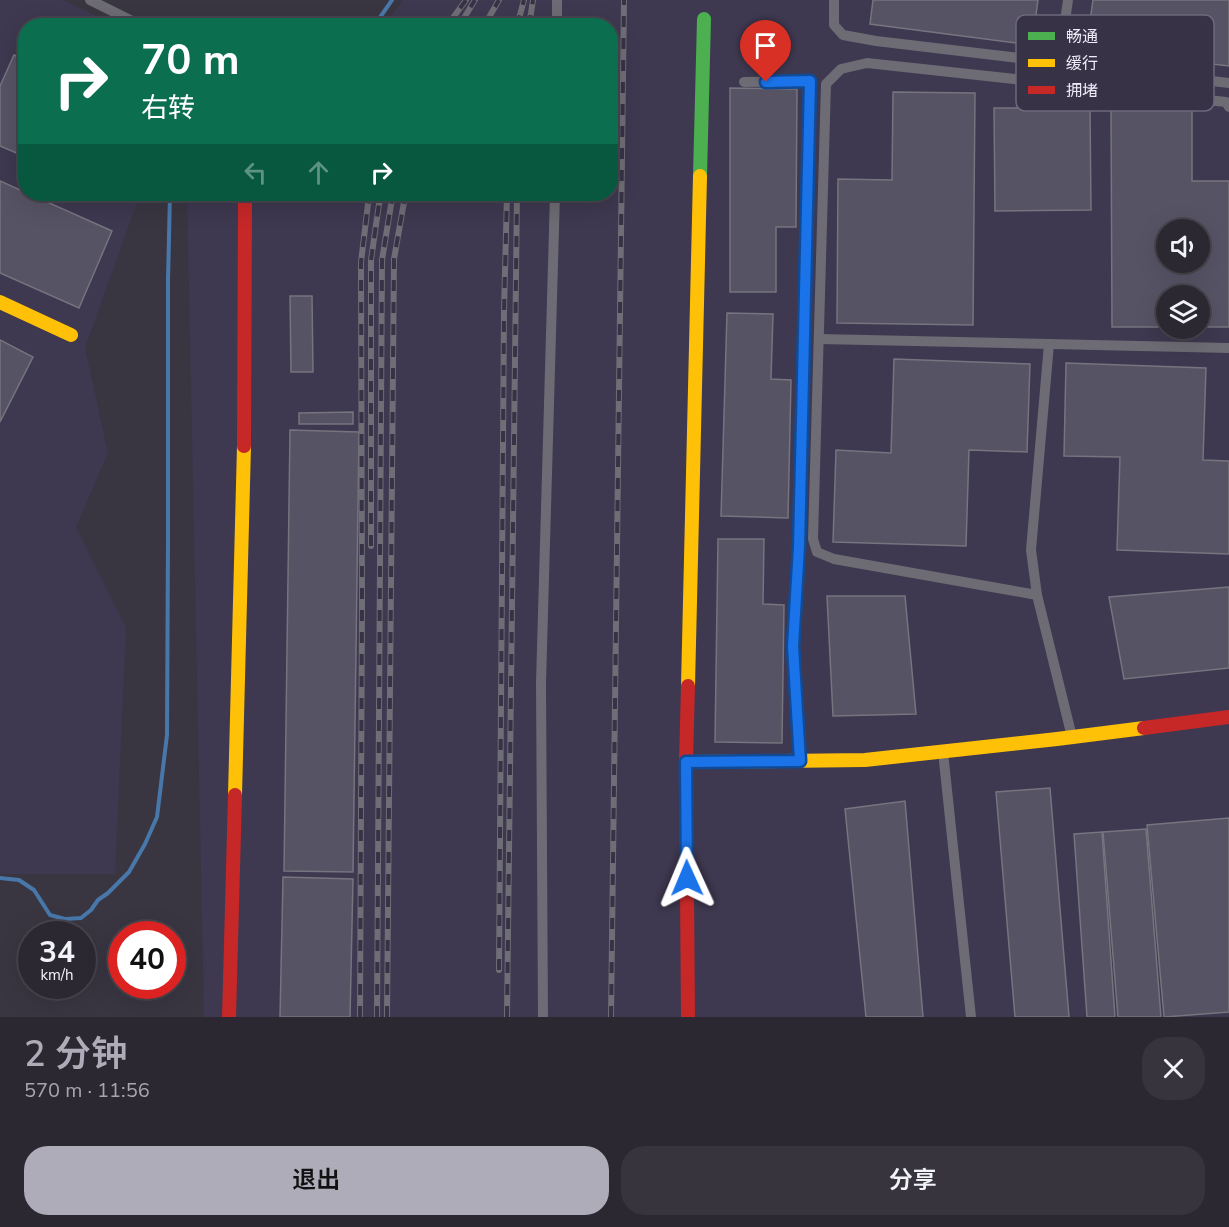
<!DOCTYPE html>
<html lang="zh">
<meta charset="utf-8">
<style>
:root{--surface:#2b2832;--page:#37343e;--text:#f1f3f6;--muted:#a6a6ac;--line:#47444d;--accent:#afacb9}
body{margin:0;font-family:"Nunito Sans","Noto Sans SC",sans-serif;background:var(--page);color:var(--text);height:100vh;display:flex;flex-direction:column;font-size:22px;white-space:nowrap}
*{box-sizing:border-box;margin:0}
p{font-size:20px;color:var(--muted)}
.icon{flex:none;width:33px;height:33px;fill:none;stroke:currentColor;stroke-width:2;stroke-linecap:round;stroke-linejoin:round}
.map{position:relative;height:1017px;overflow:hidden}
.panel{display:flex;flex-direction:column;background:var(--surface);flex:1}
.panel>*{flex:none}
.top-card{position:absolute;left:18px;top:18px;width:600px;height:183px;border-radius:24px;box-shadow:0 6px 24px #0002,0 0 0 2px var(--line);background:#0b6e4f;color:#fff;overflow:hidden}
.controls{position:absolute;left:1156px;top:219px;display:grid;gap:12px}
.controls a{display:grid;place-items:center;width:54px;height:54px;border-radius:50%;background:var(--surface);box-shadow:0 6px 24px #0002,0 0 0 2px var(--line);font-size:30px}
.speed{position:absolute;left:18px;top:921px;display:flex;gap:12px;font-size:30px;font-weight:700;text-align:center}
.speed>*{display:grid;place-content:center;width:78px;height:78px;border-radius:50%;background:var(--surface);box-shadow:0 6px 24px #0002,0 0 0 2px var(--line);line-height:1}
.speed small{font-size:15px;font-weight:400}
.speed .limit{border:9px solid #d22;background:#fff;color:#111}
.pin{position:absolute;display:grid;place-items:center;width:51px;height:51px;color:#fff;margin:-62px -26px;border-radius:50% 50% 50% 0;rotate:-45deg;box-shadow:0 0 6px #0007}
.pin .icon{rotate:45deg}
.me{position:absolute;width:66px;margin:-33px;rotate:359deg;stroke-linejoin:round;filter:drop-shadow(0 0 4px #0008)}
.turn{display:flex;align-items:center;gap:21px;height:126px;padding:0 24px;font-size:27px}
.turn .icon{width:78px;height:78px;stroke-width:2.5}
.turn b{display:block;font-size:42px;line-height:51px}
.lanes{display:flex;align-items:center;height:57px;padding:0 24px;background:#0003;justify-content:center;gap:30px;direction:ltr}
.lanes .off{opacity:.35}
.round{display:grid;place-items:center;flex:none;width:63px;height:63px;border-radius:24px;background:var(--page)}
.head{display:flex;align-items:center;justify-content:space-between;height:102px;padding:0 24px}
h1{font-size:36px;font-weight:600;line-height:45px;color:var(--accent)}
.primary-button{display:flex;gap:12px;margin-top:auto;padding:12px 24px}
.primary-button a{flex:1;height:69px;border-radius:24px;background:var(--accent);color:#111;font-size:24px;font-weight:600;line-height:69px;text-align:center}
.primary-button a+a{background:var(--page);color:var(--text)}
.map>svg:first-child{display:block}
</style>
<div class="map">
<svg width="1229" height="1017" viewBox="0 0 1229 1017">
<rect width="100%" height="100%" fill="#393642"/>
<!-- built -->
<g fill="#3e3850" fill-rule="evenodd">
<polygon points="0,0 63,0 116,25 26,26 26,194 140,194 85,348 108,453 76,527 126,628 115,874 0,874"/>
<path d="M 403,0 L 1229,0 L 1229,1017 L 204,1017 L 187,194 L 610,194 L 610,26 L 385,25 ZM 1167,230 L 1200,230 L 1200,262 L 1167,262 ZM 1167,296 L 1200,296 L 1200,328 L 1167,328 Z"/>
</g>
<g fill="none" stroke-linecap="round" stroke-linejoin="round">
<!-- stream -->
<g stroke="#4878aa" stroke-width="4">
<polyline points="374,26 392,0"/>
<polyline points="0,878 19,880 34,890 50,915 65,919 81,918 91,910 98,900 108,893 129,872 145,844 157,817 167,735 168,540 168,280 170,194"/>
</g>
</g>
<!-- building -->
<g fill="#565365" stroke="#76747e" stroke-width="1.5" fill-rule="evenodd">
<polygon points="873,0 1038,0 1032,45 870,24"/>
<polygon points="1093,0 1229,0 1229,66 1086,49"/>
<polygon points="14,55 26,60 26,157 0,146 0,86"/>
<polygon points="730,88 797,89 796,227 776,227 776,292 730,292"/>
<polygon points="893,92 975,93 973,325 837,323 838,179 892,180"/>
<path d="M 1192,107 L 1192,181 L 1229,181 L 1229,327 L 1200,327 L 1200,296 L 1167,296 L 1167,327 L 1112,327 L 1111,108 ZM 1167,230 L 1200,230 L 1200,262 L 1167,262 Z"/>
<polygon points="994,108 1090,108 1091,210 995,211"/>
<polygon points="0,181 112,231 79,308 0,273"/>
<polygon points="290,296 312,296 313,372 291,372"/>
<polygon points="727,313 773,314 771,379 791,380 788,518 721,516"/>
<polygon points="0,340 33,357 0,422"/>
<polygon points="894,359 1030,364 1027,452 969,450 966,546 833,542 836,450 891,453"/>
<polygon points="1066,363 1206,368 1203,460 1229,461 1229,554 1117,550 1120,457 1064,456"/>
<polygon points="353,412 353,424 299,424 299,413"/>
<polygon points="290,430 359,432 353,872 284,871"/>
<polygon points="718,539 764,539 763,604 784,605 782,743 715,742"/>
<polygon points="1229,587 1229,668 1124,679 1109,597"/>
<polygon points="827,596 905,596 916,714 833,716"/>
<polygon points="1050,788 1069,1017 1015,1017 996,792"/>
<polygon points="905,801 923,1017 866,1017 845,809"/>
<polygon points="1229,818 1229,1012 1164,1017 1147,825"/>
<polygon points="1146,829 1161,1017 1118,1017 1103,832"/>
<polygon points="1102,832 1115,1017 1087,1017 1074,834"/>
<polygon points="283,877 353,879 350,1017 280,1017"/>
</g>
<g fill="none" stroke-linecap="round" stroke-linejoin="round">
<!-- street -->
<g stroke="#6d6b73" stroke-width="10">
<polyline points="90,0 142,26"/>
<polyline points="834,0 834,25 843,35 876,41 1229,83"/>
<polyline points="557,26 557,0"/>
<polyline points="1059,63 1068,0"/>
<polyline points="744,82 810,81 799,547 793,646 800,761"/>
<polyline points="819,339 1229,348"/>
<polyline points="1037,595 1031,550 1049,344"/>
<polyline points="1072,737 1037,595 834,559 817,552 813,539 826,84 841,69 867,63 1226,102 1229,107"/>
<polyline points="943,752 971,1017"/>
<polyline points="543,1017 541,683 555,194"/>
</g>
<!-- fast -->
<polyline stroke="#4caf50" stroke-width="14" points="700,176 704,19"/>
<!-- slow -->
<g stroke="#ffc107" stroke-width="14">
<polyline points="0,302 71,335"/>
<polyline points="688,686 700,176"/>
<polyline points="686,762 865,760 1057,739 1144,728"/>
<polyline points="235,795 244,446"/>
</g>
<!-- jam -->
<g stroke="#c62828" stroke-width="14">
<polyline points="244,446 245,204"/>
<polyline points="688,686 686,762 688,1017"/>
<polyline points="1144,728 1229,717"/>
<polyline points="229,1017 235,795"/>
</g>
<!-- rail casing -->
<g stroke="#6f6d75" stroke-width="6">
<g id="rail">
<polyline points="447,26 466,0"/>
<polyline points="459,26 475,0"/>
<polyline points="484,26 499,0"/>
<polyline points="517,26 524,0"/>
<polyline points="529,26 533,0"/>
<polyline points="371,546 371,260 379,204 382,194"/>
<polyline points="499,970 504,311 507,194"/>
<polyline points="360,1017 362,601 361,262 368,204 371,194"/>
<polyline points="377,1017 382,260 391,205 394,194"/>
<polyline points="387,1017 394,259 404,202 407,194"/>
<polyline points="507,1017 517,194"/>
<polyline points="611,1017 624,0"/>
</g>
</g>
<!-- rail -->
<use href="#rail" stroke="#373246" stroke-width="4" stroke-dasharray="11" stroke-linecap="butt"/>
</g>
<g fill="none" stroke-linecap="round" stroke-linejoin="round">
<!-- route casing -->
<g stroke="#114b97" stroke-width="15">
<polyline id="route" points="687,878 686,762 800,761 793,646 799,547 810,81 766,82"/>
</g>
<!-- route -->
<use href="#route" stroke="#1a73e8" stroke-width="10"/>
</g>
<!-- legend -->
<rect x="1016" y="15" width="198" height="96" rx="9" fill="#373246" stroke="#6e6a7c" stroke-width="1.5"/>
<rect x="1028" y="32" width="27" height="8" fill="#4caf50"/>
<rect x="1028" y="59" width="27" height="8" fill="#ffc107"/>
<rect x="1028" y="86" width="27" height="8" fill="#c62828"/>
<g font-size="16" fill="#efecf9">
<text x="1066" y="42">畅通</text>
<text x="1066" y="69">缓行</text>
<text x="1066" y="96">拥堵</text>
</g>
</svg>
<div class="controls">
<a><svg class="icon" aria-label="sound" viewBox="0 0 24 24"><path d="M4 9h4l5-4v14l-5-4H4zM17 9q2 3 0 6"/></svg></a>
<a><svg class="icon" aria-label="layers" viewBox="0 0 24 24"><path d="M12 4l9 5-9 5-9-5zM3 14l9 5 9-5"/></svg></a>
</div>
<div class="speed"><div>34<small>km/h</small></div><div class="limit">40</div></div>
<div class="pin" style="left:766px;top:82px;background:#d93025"><svg class="icon" aria-label="arrive" viewBox="0 0 24 24"><path d="M6 21V4h12l-3 4 3 4H6"/></svg></div>
<svg class="me" style="left:687px;top:878px" viewBox="-20 -20 40 40"><path d="M0-17L14 15 0 8-14 15z" fill="#1a73e8" stroke="#fff" stroke-width="4"/></svg>
<div class="top-card">
<div class="turn"><svg class="icon" aria-label="right" viewBox="0 0 24 24"><path d="M7 20v-9h11M14 6l5 5-5 5"/></svg><div><b>70 m</b>右转</div></div>
<div class="lanes"><svg class="icon off" aria-label="left" viewBox="0 0 24 24"><path d="M17 20v-9H6M10 6l-5 5 5 5"/></svg><svg class="icon off" aria-label="ahead" viewBox="0 0 24 24"><path d="M12 20V5M6 11l6-6 6 6"/></svg><svg class="icon" aria-label="right" viewBox="0 0 24 24"><path d="M7 20v-9h11M14 6l5 5-5 5"/></svg></div>
</div>
</div>
<section class="panel">
<div class="head"><div><h1>2 分钟</h1><p>570 m · 11:56</p></div><a class="round"><svg class="icon" aria-label="close" viewBox="0 0 24 24"><path d="M6 6l12 12M18 6L6 18"/></svg></a></div>
<div class="primary-button"><a>退出</a><a>分享</a></div>
</section>
